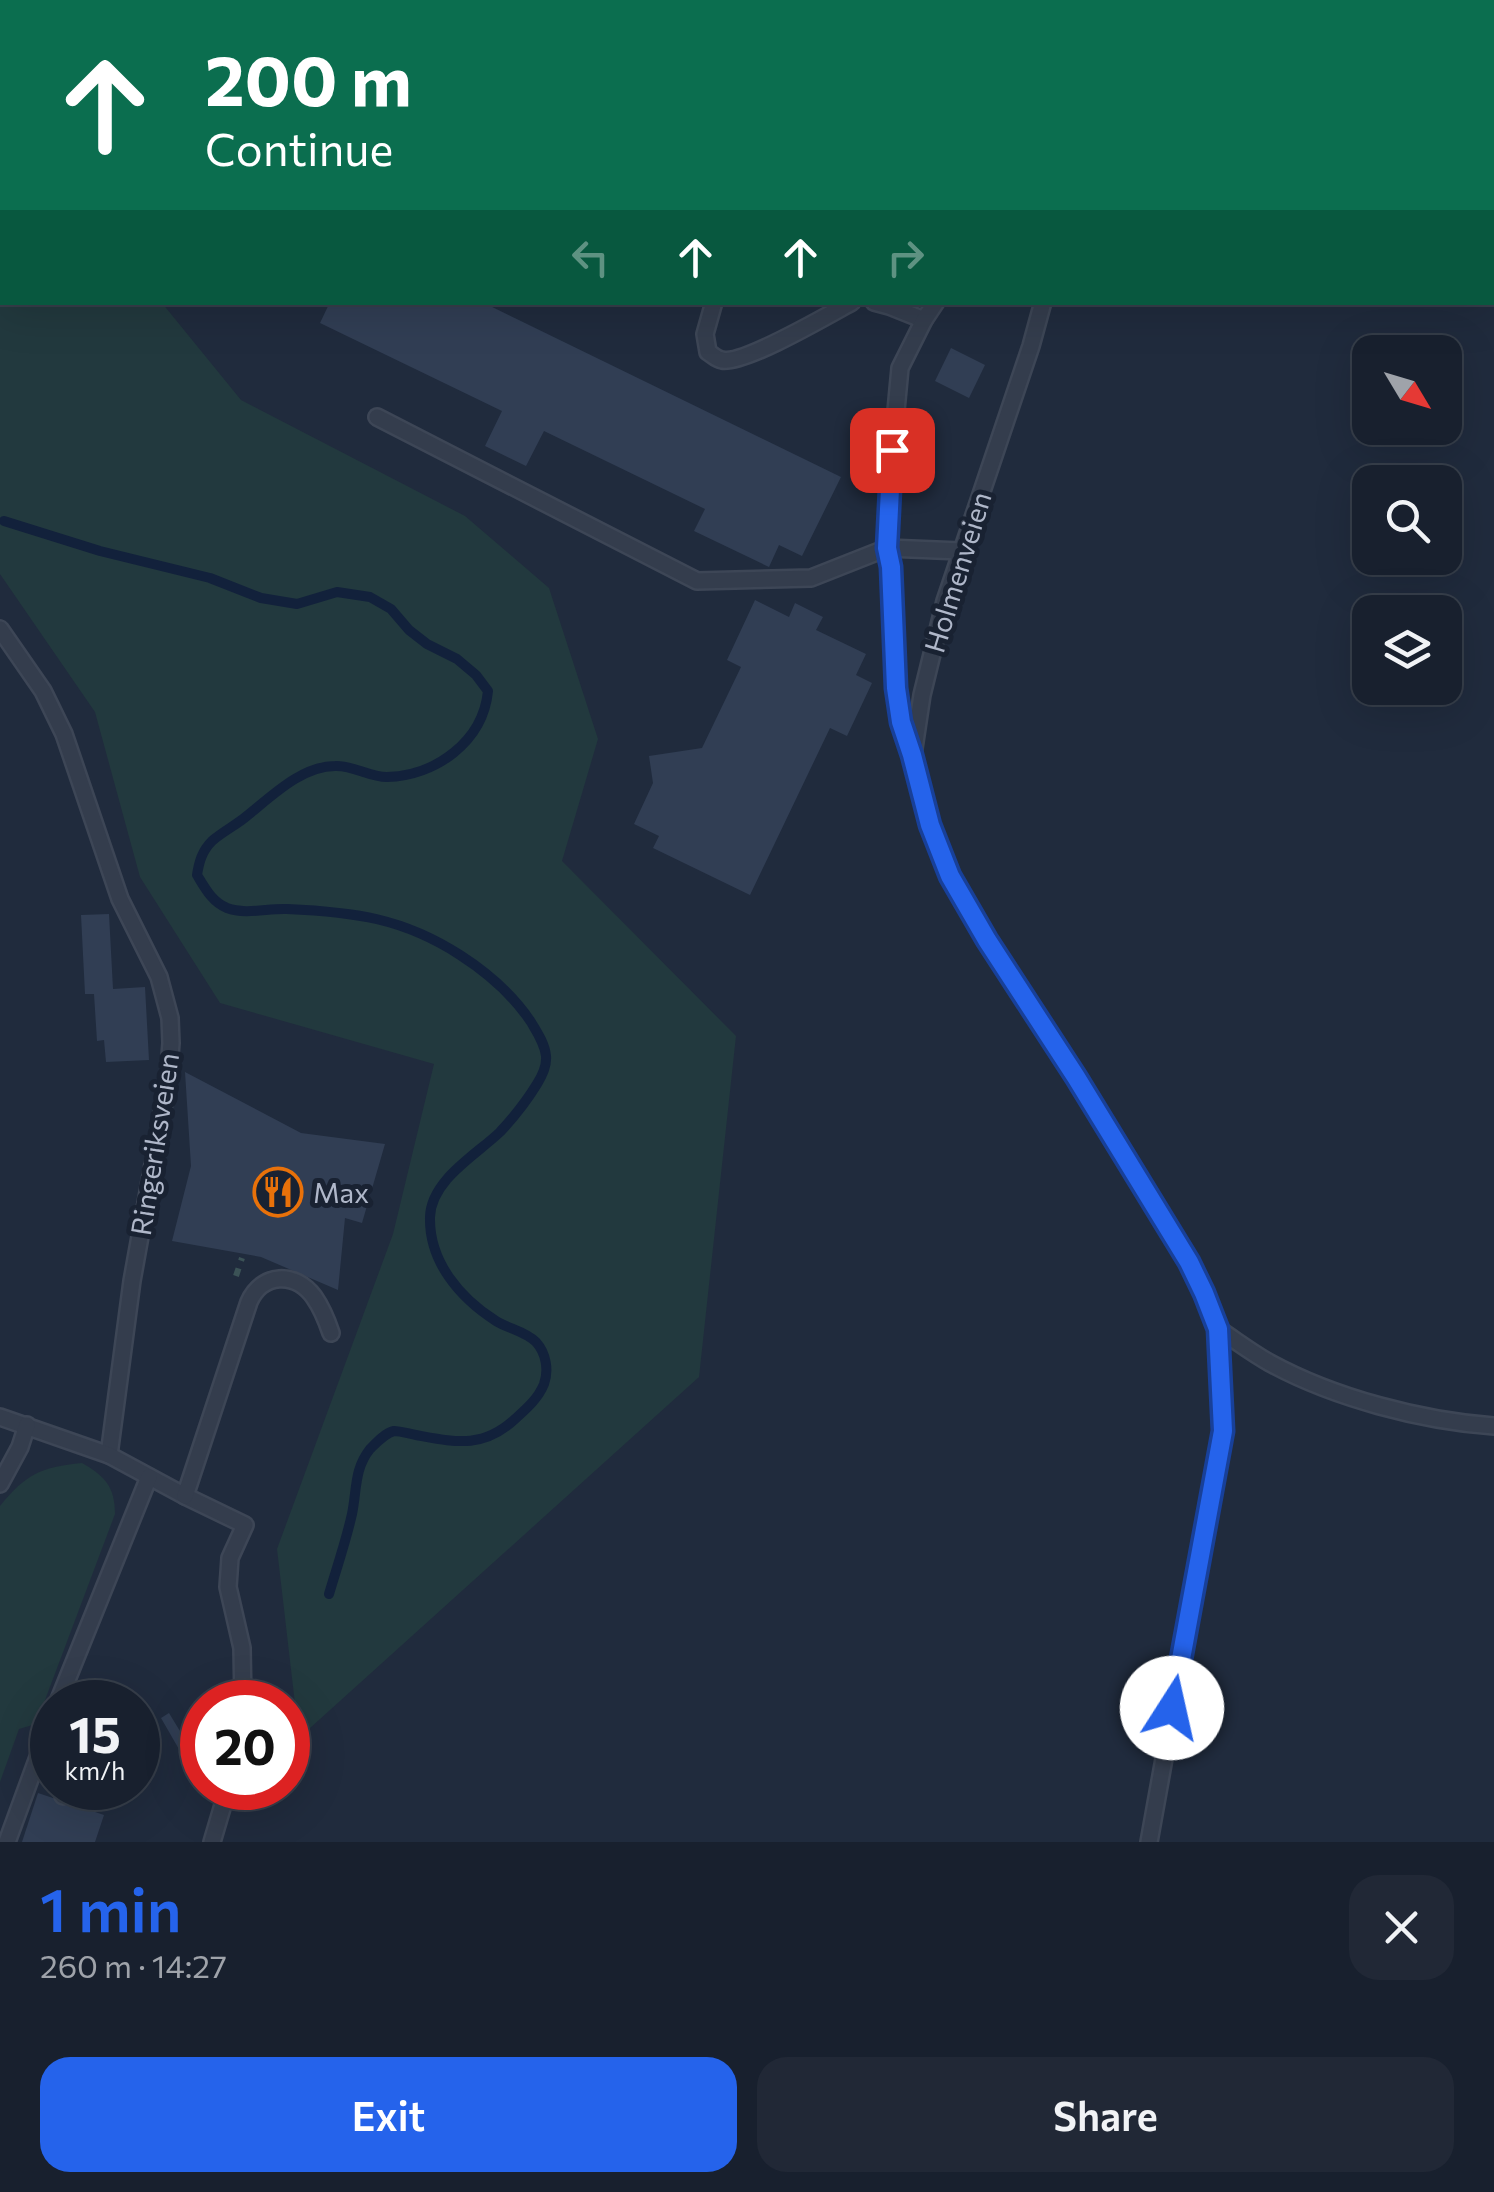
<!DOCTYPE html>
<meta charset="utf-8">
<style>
:root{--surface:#18202e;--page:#212836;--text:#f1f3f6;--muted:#9fa3aa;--line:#363e4a;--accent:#2563eb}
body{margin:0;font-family:Commissioner,sans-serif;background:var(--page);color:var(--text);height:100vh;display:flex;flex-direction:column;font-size:38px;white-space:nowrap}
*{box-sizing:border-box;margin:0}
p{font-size:32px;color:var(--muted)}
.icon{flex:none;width:55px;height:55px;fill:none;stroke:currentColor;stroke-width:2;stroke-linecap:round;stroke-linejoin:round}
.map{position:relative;height:1842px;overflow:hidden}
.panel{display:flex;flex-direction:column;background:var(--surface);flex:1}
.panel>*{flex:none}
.hud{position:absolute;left:0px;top:0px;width:1495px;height:305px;box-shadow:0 10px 40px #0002,0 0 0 2px var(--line);background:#0b6e4f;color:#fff;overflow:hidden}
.needle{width:65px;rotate:128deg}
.controls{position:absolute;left:1352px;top:335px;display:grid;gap:20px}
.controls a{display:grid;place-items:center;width:110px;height:110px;border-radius:20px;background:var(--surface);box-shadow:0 10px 40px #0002,0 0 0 2px var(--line);font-size:50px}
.speed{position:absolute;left:30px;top:1680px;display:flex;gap:20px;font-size:50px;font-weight:700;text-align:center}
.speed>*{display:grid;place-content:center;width:130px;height:130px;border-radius:50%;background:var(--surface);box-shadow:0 10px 40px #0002,0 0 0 2px var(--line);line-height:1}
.speed small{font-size:25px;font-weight:400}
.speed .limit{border:15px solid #d22;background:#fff;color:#111}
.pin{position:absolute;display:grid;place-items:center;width:85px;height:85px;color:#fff;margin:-42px;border-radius:20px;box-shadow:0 5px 15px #0006}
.me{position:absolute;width:110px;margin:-55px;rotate:10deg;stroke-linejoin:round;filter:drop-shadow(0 0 8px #0008)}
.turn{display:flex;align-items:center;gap:35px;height:210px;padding:0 40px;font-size:45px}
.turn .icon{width:130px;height:130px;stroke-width:2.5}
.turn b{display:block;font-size:70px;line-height:85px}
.lanes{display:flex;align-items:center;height:95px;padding:0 40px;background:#0003;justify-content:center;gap:50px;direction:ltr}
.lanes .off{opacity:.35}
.round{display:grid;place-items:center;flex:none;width:105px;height:105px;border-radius:30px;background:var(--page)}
.overview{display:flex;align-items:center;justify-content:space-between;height:170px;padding:0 40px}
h1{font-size:60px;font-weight:600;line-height:75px;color:var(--accent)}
.action{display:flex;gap:20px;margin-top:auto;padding:20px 40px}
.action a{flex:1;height:115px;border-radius:30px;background:var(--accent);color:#fff;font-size:40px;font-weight:600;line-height:115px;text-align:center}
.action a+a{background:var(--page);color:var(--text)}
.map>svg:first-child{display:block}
</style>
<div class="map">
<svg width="1494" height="1842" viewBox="0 0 1494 1842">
<rect width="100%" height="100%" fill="#202b3d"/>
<!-- green -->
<g fill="#22393e">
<polygon points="0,101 2,104 2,302 162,303 241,400 465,516 549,588 598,739 562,861 736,1036 699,1377 299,1738 277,1549 393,1234 434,1064 220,1003 140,877 95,712 0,574"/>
<path d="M 82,1463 C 105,1476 115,1487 115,1514 L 36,1724 L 19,1729 L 0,1782 L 0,1506 C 26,1474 41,1467 82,1463 Z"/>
</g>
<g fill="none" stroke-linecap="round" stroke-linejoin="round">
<!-- stream -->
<path stroke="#12213b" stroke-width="10" d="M 4,521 L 100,551 L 210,578 L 261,598 L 297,604 L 337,592 L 370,597 L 391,609 L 409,630 L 427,644 L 457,659 L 476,675 L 488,691 C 483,742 435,776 387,777 C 369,777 353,765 335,766 C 300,766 269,799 243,819 C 234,826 221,833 212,841 C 202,851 199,862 197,875 C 205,888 212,902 227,908 C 246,915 268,908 287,909 C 354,912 403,918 460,955 C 488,973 513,995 531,1022 C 537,1032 545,1044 546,1056 C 547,1066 542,1076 537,1084 C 526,1102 514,1117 500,1132 C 476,1155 431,1180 430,1217 C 429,1262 460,1298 496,1321 C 509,1329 525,1331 536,1342 C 546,1353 549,1370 544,1384 C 538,1399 526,1409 515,1419 C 483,1449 455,1442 416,1435 C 410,1434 400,1431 394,1431 C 385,1433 376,1443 370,1449 C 354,1469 357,1490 352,1514 C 346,1541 337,1567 329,1594"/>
</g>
<!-- building -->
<g fill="#313e54">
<polygon points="330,302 482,302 841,477 802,556 779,545 769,567 694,531 705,509 544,431 526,466 485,446 502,411 320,323"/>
<polygon points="951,348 985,365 969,398 935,381"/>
<polygon points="755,600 789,617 795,603 823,617 816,630 866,654 856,675 872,683 847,736 830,728 750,895 653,848 659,836 634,824 653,783 649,756 702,748 741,667 727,660"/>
<polygon points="109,914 113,989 145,987 149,1060 106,1062 104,1040 97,1041 94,994 85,994 81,915"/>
<polygon points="185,1072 301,1133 385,1144 362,1223 345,1218 338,1290 261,1257 172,1241 191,1166"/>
<polygon points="169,1713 189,1746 180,1751 161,1718"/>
<polygon points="192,1754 202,1772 196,1778 185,1759"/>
<polygon points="38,1793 104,1815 95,1842 22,1842"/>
</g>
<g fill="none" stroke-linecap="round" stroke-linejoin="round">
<!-- service casing -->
<g stroke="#3d4656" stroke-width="20">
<g id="service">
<polyline points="1122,2 1124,0"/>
<polyline points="1136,2 1137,0"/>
<path d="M 714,302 L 705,334 L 708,352 C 713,355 716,359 722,360 C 743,365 830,314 852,302"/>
<polyline points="874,302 889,306 924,320"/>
<polyline points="1043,302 1031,346 945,601 922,695 913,755 930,825 950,877 987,940 1076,1077 1154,1202 1189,1262 1205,1293 1218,1329 1223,1431 1149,1842"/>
<polyline points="377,417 697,581 811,578 887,548 961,551"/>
<polyline points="0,629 43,691 64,734 120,899 159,977 170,1018 171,1043 168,1081 132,1281 109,1455"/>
<path d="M 911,751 C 890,693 894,628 891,567 L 887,548 L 889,485 L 900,368 L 924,320 L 936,302"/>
<path d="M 1218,1329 C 1235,1340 1252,1353 1270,1363 C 1334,1398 1422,1421 1494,1426"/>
<polyline points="0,1417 109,1455 185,1496 245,1525 230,1558 228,1587 242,1648 243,1702"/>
<polyline points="0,1484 20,1447 27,1425"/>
<path d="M 185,1496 L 249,1302 C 262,1273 295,1271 314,1297 C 321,1307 327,1321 331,1333"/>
<polyline points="58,1702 149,1477"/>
<polyline points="63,1796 63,1788"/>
<polyline points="7,1842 52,1719"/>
<polyline points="212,1842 228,1788"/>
</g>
</g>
<!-- path -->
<polyline stroke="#3b5256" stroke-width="6" stroke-dasharray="8 8" stroke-linecap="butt" points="236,1276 242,1258"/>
<!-- service -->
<use href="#service" stroke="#343d4d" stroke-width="15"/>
</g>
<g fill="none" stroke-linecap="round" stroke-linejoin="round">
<!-- route casing -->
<g stroke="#184099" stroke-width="25">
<polyline id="route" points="892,450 887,548 891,567 896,688 901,722 912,755 930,825 950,876 987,940 1076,1077 1189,1262 1204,1293 1218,1329 1223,1431 1172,1708"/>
</g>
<!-- route -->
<use href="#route" stroke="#2563eb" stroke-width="18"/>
</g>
<!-- icons -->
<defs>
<g id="restaurant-ring" transform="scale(2.5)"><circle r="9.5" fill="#192232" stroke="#e8710a" stroke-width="1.5"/><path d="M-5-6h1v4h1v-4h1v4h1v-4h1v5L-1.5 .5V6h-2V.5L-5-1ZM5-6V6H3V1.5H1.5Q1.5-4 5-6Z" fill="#e8710a"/></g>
</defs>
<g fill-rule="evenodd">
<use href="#restaurant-ring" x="278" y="1192"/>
</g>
<g text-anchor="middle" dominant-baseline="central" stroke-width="10" stroke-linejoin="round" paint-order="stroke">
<!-- street labels -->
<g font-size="28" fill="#afb7c9" stroke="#192232">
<text transform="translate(957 572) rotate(-73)">Holmenveien</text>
<text transform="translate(154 1144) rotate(-81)">Ringeriksveien</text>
</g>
<!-- poi labels -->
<g font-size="28" fill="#afb7c9" stroke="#192232" text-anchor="start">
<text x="313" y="1192">Max</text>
</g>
</g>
</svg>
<div class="controls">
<a><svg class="needle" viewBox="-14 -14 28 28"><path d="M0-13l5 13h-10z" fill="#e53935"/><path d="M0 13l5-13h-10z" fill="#9fa3aa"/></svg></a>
<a><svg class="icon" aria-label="search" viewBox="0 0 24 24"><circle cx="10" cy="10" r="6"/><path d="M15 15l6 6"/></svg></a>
<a><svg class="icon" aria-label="layers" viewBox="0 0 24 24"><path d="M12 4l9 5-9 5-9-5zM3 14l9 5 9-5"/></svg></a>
</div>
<div class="speed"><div>15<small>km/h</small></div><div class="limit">20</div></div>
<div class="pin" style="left:892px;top:450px;background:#d93025"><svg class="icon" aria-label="arrive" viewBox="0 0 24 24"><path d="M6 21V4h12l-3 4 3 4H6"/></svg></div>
<svg class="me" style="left:1172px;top:1708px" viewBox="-20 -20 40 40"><circle r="19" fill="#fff"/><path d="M0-13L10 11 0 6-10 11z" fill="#2563eb"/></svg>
<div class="hud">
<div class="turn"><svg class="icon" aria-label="ahead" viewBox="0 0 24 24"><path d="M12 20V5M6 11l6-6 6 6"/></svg><div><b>200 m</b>Continue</div></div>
<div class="lanes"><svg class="icon off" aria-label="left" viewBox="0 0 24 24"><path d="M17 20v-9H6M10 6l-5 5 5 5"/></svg><svg class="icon" aria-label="ahead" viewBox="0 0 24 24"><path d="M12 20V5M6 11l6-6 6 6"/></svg><svg class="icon" aria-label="ahead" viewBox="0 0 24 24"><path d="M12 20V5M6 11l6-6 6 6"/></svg><svg class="icon off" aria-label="right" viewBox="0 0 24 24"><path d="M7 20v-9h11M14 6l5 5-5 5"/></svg></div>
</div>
</div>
<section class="panel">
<div class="overview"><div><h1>1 min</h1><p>260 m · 14:27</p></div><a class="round"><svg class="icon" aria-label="close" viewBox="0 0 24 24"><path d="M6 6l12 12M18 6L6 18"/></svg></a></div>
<div class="action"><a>Exit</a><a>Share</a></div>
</section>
